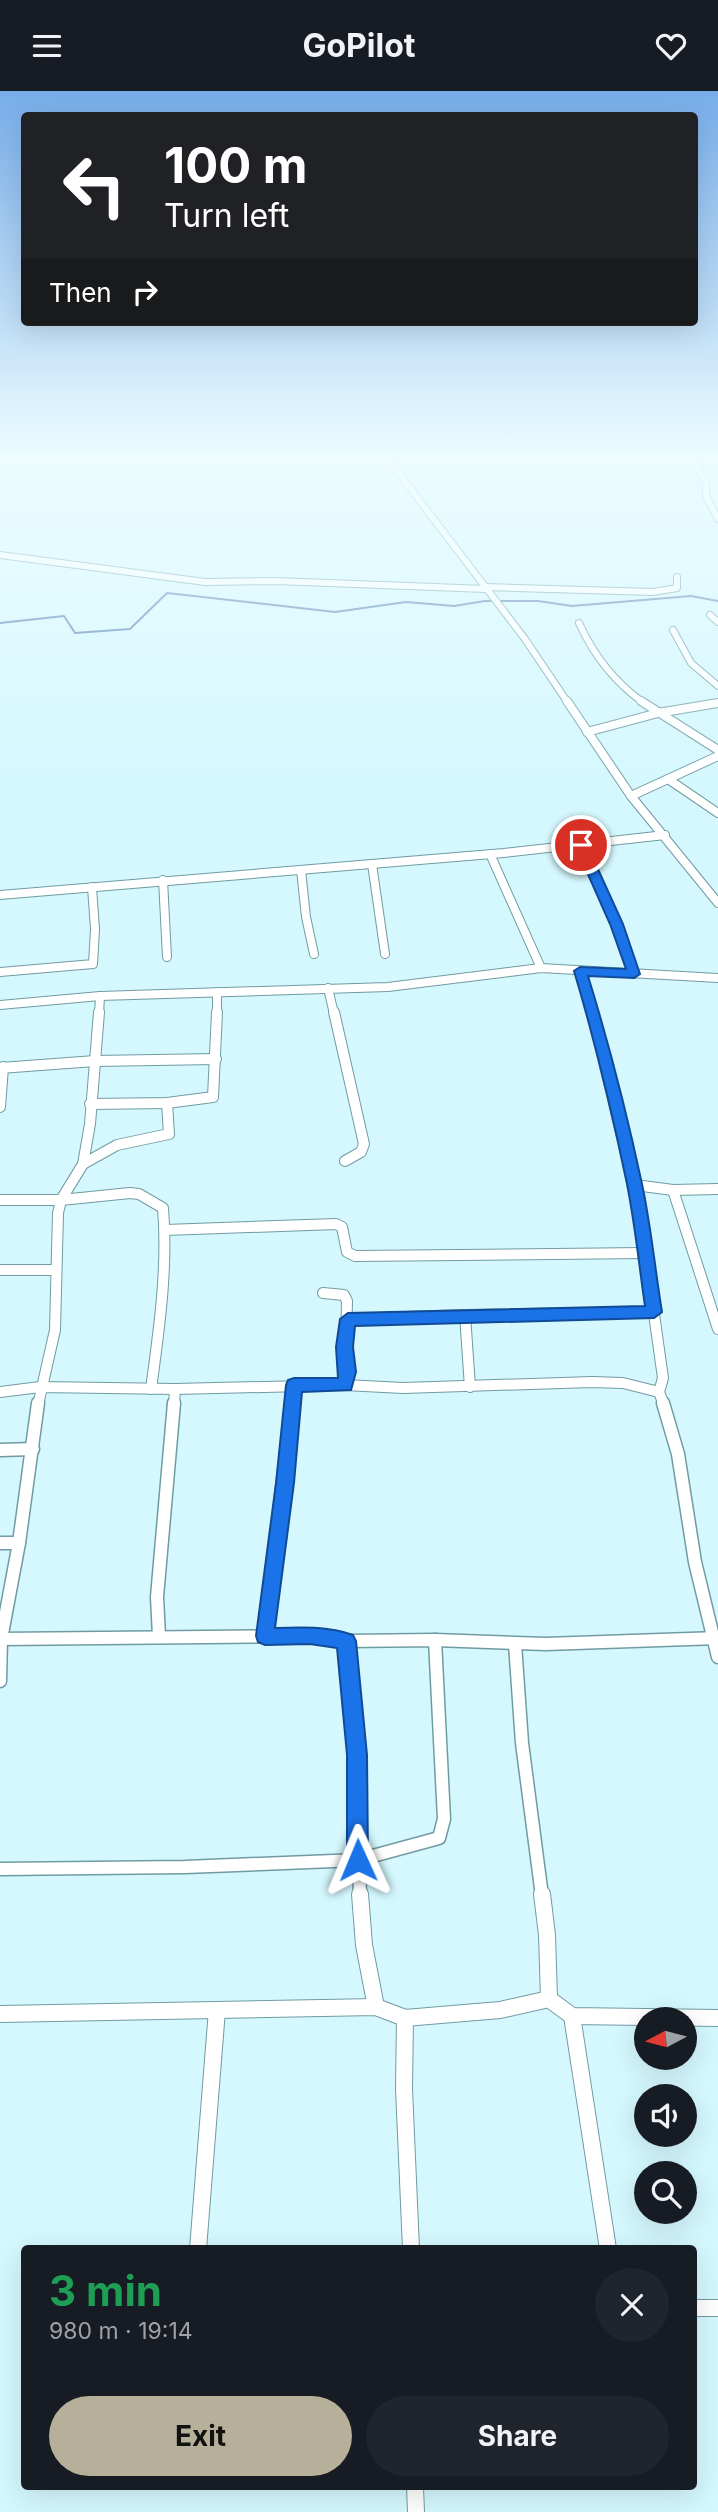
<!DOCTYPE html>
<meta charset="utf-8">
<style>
:root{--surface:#171b24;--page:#20242c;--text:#f1f3f6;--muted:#9ea1a6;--accent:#b6af9a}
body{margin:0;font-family:Inter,sans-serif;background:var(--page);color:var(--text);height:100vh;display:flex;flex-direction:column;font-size:26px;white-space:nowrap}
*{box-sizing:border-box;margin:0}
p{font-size:23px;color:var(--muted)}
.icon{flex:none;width:38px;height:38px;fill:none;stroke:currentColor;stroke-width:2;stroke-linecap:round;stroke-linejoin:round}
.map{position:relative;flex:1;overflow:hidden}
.side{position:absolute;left:21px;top:2154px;width:676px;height:245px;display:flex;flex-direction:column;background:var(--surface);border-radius:7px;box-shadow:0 7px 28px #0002}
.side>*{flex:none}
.top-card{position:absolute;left:21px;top:21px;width:677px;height:214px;border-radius:7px;box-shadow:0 7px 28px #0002;background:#202124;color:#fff;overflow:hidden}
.needle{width:46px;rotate:263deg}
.buttons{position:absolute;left:634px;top:1916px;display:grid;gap:14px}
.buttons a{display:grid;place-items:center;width:63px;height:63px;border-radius:50%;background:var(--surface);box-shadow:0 7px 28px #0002;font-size:35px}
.pin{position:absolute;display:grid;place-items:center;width:60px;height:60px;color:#fff;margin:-30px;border:4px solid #fff;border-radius:50%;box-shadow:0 2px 7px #0007}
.me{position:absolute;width:77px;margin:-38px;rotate:359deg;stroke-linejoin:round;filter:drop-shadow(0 0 5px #0008)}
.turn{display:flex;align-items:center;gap:24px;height:147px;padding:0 28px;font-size:32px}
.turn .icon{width:91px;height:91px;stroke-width:2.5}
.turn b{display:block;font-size:49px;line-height:60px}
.then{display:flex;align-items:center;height:66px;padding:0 28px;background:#0003;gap:14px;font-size:26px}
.round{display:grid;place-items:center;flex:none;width:74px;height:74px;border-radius:37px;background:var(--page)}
.head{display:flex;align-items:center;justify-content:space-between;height:119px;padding:0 28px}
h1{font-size:42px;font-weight:700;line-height:52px;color:#1e9e55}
.cta{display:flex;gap:14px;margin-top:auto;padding:14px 28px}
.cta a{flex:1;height:80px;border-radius:42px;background:var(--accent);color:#111;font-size:28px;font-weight:700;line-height:80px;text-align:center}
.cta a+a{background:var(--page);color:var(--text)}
header{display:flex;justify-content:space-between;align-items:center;height:91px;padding:0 28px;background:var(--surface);font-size:32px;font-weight:700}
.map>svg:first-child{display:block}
</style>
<header><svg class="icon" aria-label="menu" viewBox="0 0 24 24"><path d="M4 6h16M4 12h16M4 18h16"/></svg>GoPilot<svg class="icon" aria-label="heart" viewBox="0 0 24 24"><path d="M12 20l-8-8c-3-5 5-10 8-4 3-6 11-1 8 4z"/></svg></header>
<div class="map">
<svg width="718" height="2421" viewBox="0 0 718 2421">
<rect width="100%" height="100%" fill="#d4f8fe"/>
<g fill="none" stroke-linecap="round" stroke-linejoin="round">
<!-- stream -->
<polyline stroke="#527caf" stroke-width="2" points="0,532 64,525 75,542 130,538 167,502 335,521 406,511 454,515 485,510 538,510 572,515 691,505 718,510"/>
<!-- street-far4 casing -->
<g stroke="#719ba2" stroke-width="8">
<g id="street-far4">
<polyline points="384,363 525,548 568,612"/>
<polyline points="694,363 695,374 706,392 706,405 718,428"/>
<polyline points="0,464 205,491 276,490 486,498"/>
<polyline points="485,496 653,501 677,497 677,486"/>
<polyline points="710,524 718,531"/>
<path d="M 579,532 C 594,565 614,591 644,612"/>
<polyline points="673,539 691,572 718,595"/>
</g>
</g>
<!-- street-far3 casing -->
<g stroke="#719ba2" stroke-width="10">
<g id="street-far3">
<polyline points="567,610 631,705 718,812"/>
<polyline points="641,610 718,659"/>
<polyline points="587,641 658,622 718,612"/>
<polyline points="668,688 718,722"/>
<polyline points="631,705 718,665"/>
<polyline points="581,754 617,833 634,883"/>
<polyline points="490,763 541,877"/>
<polyline points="372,773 385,863"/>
<polyline points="301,779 306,826 314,863"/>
<polyline points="163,789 167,866"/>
<polyline points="0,804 504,762 665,744"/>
<polyline points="581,880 593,923"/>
<polyline points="0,881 93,873 95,838 92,796"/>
<polyline points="328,897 334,923"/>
<polyline points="217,901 217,923"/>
<polyline points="0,914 100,905 388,896 541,877 718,887"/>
<polyline points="99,923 100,905"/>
</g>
</g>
<!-- street-far2 casing -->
<g stroke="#719ba2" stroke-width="12">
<g id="street-far2">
<polyline points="334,921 364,1053 361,1061 345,1070"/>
<polyline points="592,921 639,1116 663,1287 659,1301 664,1314"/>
<polyline points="0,977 95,970 216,968"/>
<polyline points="90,1013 167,1012 213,1006 217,921"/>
<polyline points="0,1016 3,976"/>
<polyline points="83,1073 117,1054 169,1043 167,1012"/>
<polyline points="635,1094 673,1099 718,1098"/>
<polyline points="673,1099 718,1238"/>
<path d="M 0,1109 L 61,1109 L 130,1102 L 139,1103 L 163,1117 C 168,1177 159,1239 151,1298"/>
<polyline points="165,1139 336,1133 342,1136 347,1161 355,1165 645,1162"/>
<polyline points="0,1179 56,1179"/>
<polyline points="323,1202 344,1204 347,1210 345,1294"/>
<polyline points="348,1228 465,1224"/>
<polyline points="470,1296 465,1224 654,1221"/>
<polyline points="0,1301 40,1296 175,1298 345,1294 403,1297 592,1291 623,1292 659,1301"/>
<polyline points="38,1314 55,1239 58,1122 61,1109 83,1073 90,1033 99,921"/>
<polyline points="174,1314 175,1298"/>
<polyline points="292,1314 294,1294"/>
</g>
</g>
<!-- street-far1 casing -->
<g stroke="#719ba2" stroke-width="15">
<g id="street-far1">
<polyline points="663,1312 678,1363 695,1471 718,1566"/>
<polyline points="0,1359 33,1358"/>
<polyline points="0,1452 19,1452"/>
<polyline points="159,1545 157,1506 174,1312"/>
<polyline points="265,1545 292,1312"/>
<polyline points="0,1548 310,1545 346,1550 435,1549 546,1553 718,1547"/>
<polyline points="346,1550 356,1652 360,1805"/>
<polyline points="515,1553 522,1652 542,1805"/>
<polyline points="0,1590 1,1548 19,1452 38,1312"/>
<polyline points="0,1778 185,1776 358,1769 439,1747 444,1728 435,1549"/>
</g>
</g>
<!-- street casing -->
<g stroke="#719ba2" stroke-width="18">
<g id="street">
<polyline points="360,1803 364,1854 376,1916"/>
<polyline points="542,1803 547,1844 549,1908"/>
<polyline points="0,1923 376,1916 405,1927 500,1919 549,1908 572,1925 718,1927"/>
<polyline points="572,1925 608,2158"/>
<polyline points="405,1927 404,1998 411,2158"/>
<polyline points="198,2158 217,1919"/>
<polyline points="693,2217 718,2217"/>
<polyline points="415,2396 416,2421"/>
</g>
</g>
<!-- street-far4 -->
<use href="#street-far4" stroke="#fff" stroke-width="6"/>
<!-- street-far3 -->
<use href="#street-far3" stroke="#fff" stroke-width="8"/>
<!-- street-far2 -->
<use href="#street-far2" stroke="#fff" stroke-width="10"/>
<!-- street-far1 -->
<use href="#street-far1" stroke="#fff" stroke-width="12"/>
<!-- street -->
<use href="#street" stroke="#fff" stroke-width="16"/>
</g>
<!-- sky -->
<linearGradient id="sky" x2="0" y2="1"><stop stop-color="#77ade9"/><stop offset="0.52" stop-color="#ecfcff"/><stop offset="1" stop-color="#ecfcff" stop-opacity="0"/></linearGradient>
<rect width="718" height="702" fill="url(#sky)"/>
<!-- route -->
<path fill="#1a73e8" stroke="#114b97" stroke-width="2" d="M 581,750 L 587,754 L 623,833 L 640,883 L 634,887 L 588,885 C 609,953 627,1023 642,1093 C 651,1135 655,1178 662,1221 L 654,1227 L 355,1235 L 353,1256 L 356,1281 L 351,1299 L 302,1301 L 294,1392 L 275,1537 C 301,1536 329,1535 353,1544 L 356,1550 L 367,1664 L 368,1769 L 365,1777 L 358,1780 L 351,1777 L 347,1769 L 347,1664 L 337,1557 L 310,1553 L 265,1554 L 258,1551 L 256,1545 L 276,1392 L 286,1294 L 288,1289 L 294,1287 L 338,1287 L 336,1256 L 340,1228 L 348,1222 L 645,1215 C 639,1174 635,1133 627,1093 C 612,1021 595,950 574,880 L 580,876 L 626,878 L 610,833 L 575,754 Z"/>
</svg>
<div class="buttons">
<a><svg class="needle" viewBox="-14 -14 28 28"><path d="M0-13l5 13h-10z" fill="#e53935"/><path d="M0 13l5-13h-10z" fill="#9ea1a6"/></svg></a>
<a><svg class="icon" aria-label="sound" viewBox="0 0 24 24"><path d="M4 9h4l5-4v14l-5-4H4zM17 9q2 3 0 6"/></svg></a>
<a><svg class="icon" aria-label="search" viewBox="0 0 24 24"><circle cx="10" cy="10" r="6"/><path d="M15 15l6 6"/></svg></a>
</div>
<div class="pin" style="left:581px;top:754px;background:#d93025"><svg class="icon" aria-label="arrive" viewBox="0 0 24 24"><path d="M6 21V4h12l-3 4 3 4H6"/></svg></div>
<svg class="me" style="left:358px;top:1769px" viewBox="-20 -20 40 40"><path d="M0-17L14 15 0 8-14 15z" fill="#1a73e8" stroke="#fff" stroke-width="4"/></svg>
<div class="top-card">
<div class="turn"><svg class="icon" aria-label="left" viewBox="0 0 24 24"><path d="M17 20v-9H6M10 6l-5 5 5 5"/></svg><div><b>100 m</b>Turn left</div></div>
<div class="then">Then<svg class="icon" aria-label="right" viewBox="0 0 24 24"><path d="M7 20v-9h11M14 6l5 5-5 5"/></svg></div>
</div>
<section class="side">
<div class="head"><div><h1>3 min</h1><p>980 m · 19:14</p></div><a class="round"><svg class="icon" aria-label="close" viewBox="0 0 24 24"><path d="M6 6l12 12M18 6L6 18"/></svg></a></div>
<div class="cta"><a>Exit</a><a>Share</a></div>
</section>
</div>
